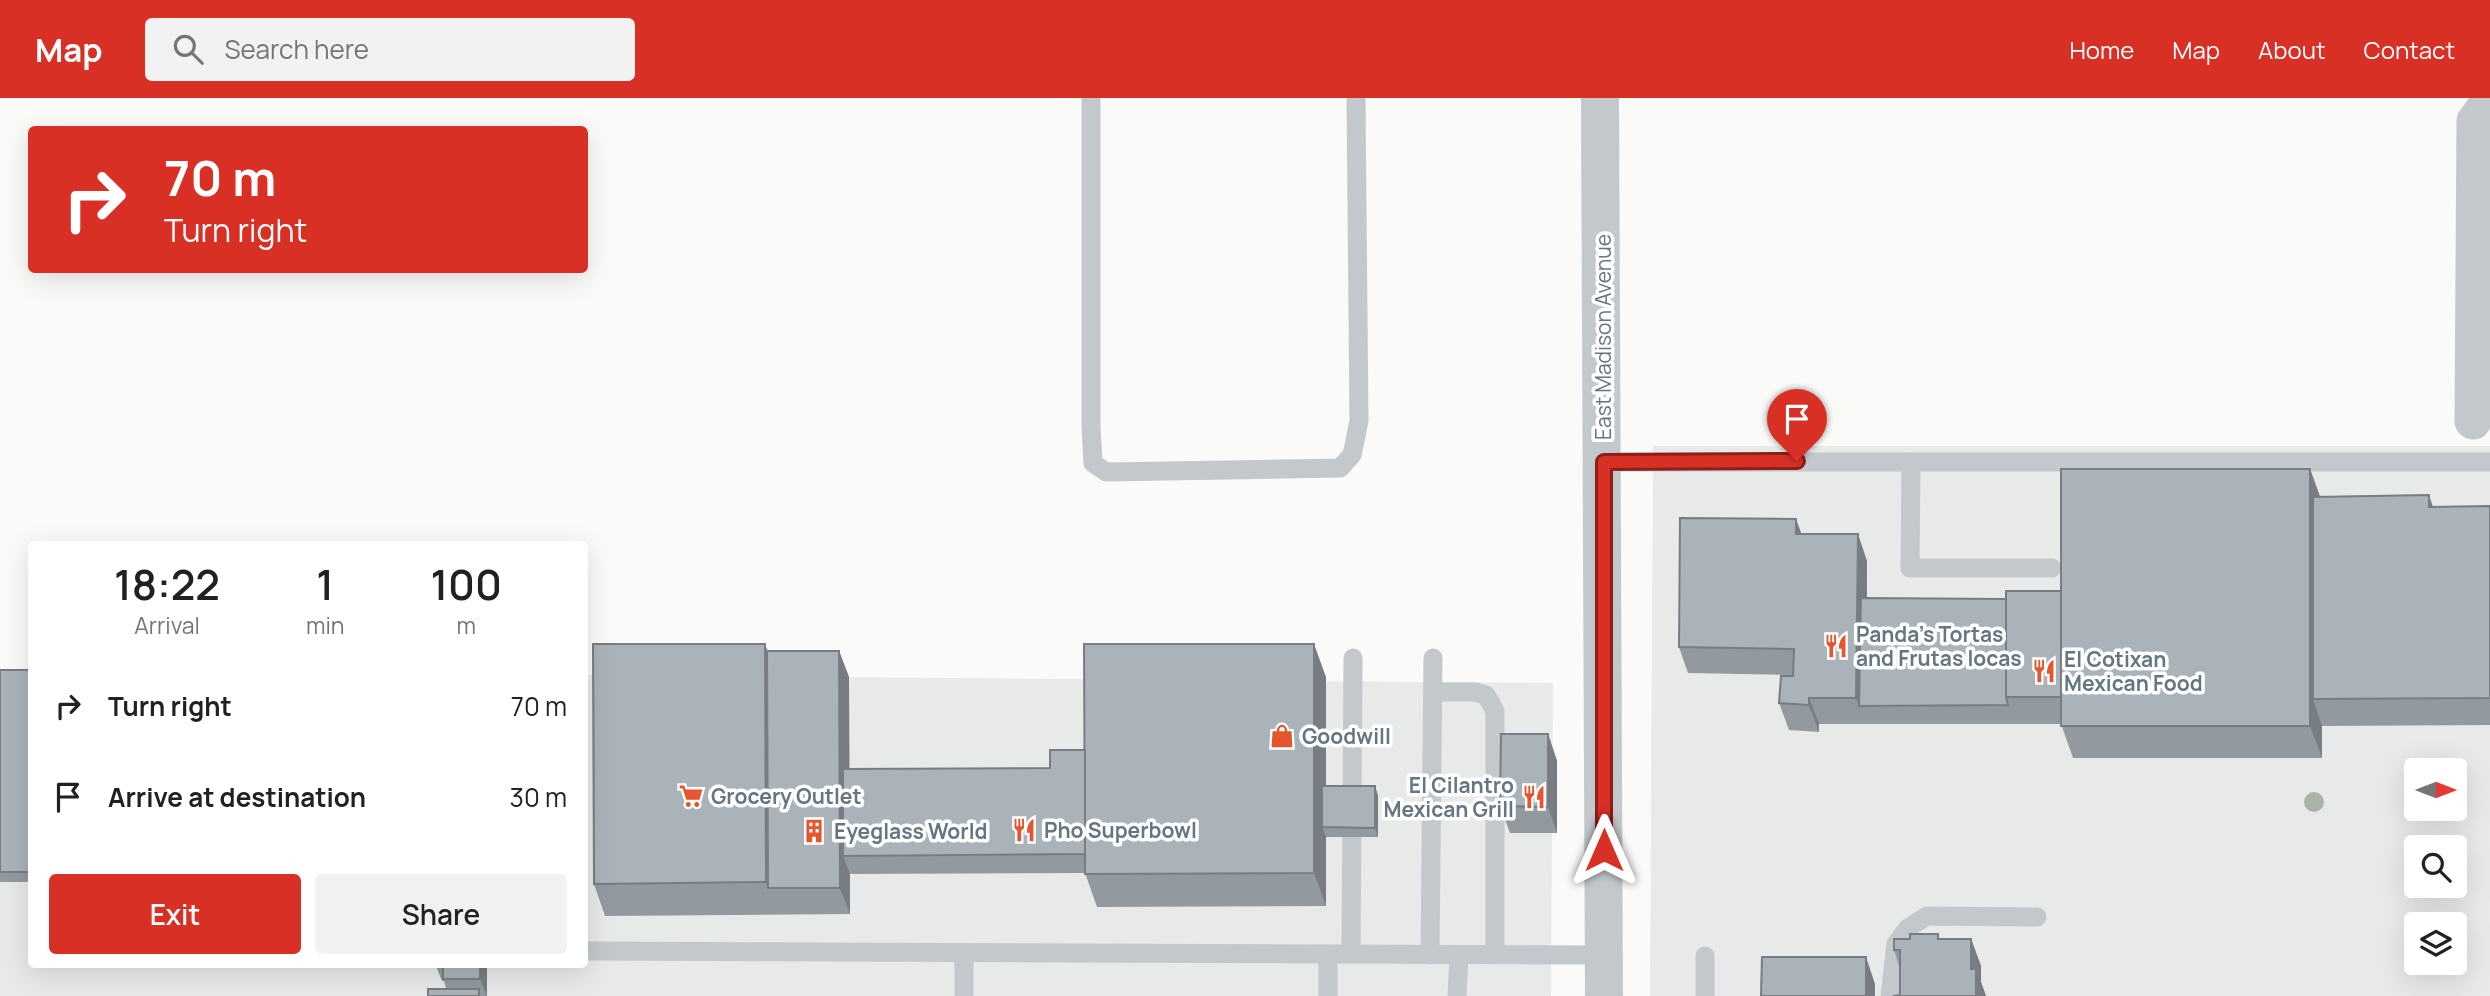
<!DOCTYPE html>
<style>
:root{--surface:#fff;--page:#f2f2f2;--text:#202124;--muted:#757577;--accent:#d93025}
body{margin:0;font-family:Manrope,sans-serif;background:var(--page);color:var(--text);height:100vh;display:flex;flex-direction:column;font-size:26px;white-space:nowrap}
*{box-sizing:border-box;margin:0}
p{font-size:23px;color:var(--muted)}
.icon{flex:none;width:38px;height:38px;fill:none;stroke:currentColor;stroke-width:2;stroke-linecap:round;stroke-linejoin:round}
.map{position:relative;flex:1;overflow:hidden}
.details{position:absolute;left:28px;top:443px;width:560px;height:427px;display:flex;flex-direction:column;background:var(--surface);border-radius:7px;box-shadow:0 7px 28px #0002}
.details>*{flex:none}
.banner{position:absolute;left:28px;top:28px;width:560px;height:147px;border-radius:7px;box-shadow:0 7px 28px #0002;background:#d93025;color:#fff;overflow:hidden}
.needle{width:46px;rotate:90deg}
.controls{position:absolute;left:2404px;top:660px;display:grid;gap:14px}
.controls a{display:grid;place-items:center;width:63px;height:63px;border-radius:7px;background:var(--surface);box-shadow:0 7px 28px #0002;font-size:35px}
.pin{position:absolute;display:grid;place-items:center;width:60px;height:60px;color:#fff;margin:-72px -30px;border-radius:50% 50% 50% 0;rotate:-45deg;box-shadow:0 0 7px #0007}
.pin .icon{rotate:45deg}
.me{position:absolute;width:77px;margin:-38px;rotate:0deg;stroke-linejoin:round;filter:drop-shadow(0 0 5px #0008)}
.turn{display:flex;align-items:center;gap:24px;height:147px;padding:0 21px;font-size:32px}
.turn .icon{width:91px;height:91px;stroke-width:2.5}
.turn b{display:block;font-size:49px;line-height:60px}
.eta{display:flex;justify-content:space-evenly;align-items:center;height:119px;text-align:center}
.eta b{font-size:42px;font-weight:600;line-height:49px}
.action{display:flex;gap:14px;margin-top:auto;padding:14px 21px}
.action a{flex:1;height:80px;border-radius:7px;background:var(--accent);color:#fff;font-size:28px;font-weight:600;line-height:80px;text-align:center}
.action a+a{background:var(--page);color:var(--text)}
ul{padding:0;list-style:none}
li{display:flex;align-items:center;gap:21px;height:91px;padding:0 21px}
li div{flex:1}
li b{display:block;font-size:26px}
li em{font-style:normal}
header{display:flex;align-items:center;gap:42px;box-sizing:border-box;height:98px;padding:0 35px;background:var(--accent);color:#fff}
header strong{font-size:33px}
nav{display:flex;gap:38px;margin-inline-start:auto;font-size:24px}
.search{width:490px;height:63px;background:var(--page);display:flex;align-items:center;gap:18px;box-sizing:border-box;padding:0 24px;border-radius:7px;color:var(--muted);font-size:26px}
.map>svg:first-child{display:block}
</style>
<header>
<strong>Map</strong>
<div class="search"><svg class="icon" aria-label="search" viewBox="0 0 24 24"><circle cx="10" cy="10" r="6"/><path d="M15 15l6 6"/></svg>Search here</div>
<nav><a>Home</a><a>Map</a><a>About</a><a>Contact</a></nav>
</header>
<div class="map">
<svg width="2490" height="898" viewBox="0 0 2490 898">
<rect width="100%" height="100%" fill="#fafaf8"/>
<!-- built -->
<g fill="#e8e9e9" fill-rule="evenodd">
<path d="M 1653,348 L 2490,348 L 2490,898 L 1650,898 ZM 2417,672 L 2455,672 L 2455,710 L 2417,710 ZM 2417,749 L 2455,749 L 2455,788 L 2417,788 ZM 2417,826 L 2455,826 L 2455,864 L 2417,864 Z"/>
<polygon points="0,573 31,573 32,866 584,866 585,577 1553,585 1551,898 0,898"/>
</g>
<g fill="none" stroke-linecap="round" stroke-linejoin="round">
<!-- service -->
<g stroke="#c3c8cc" stroke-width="19">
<polyline points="1091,0 1091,329 1093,365 1106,374 1340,370 1352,357 1359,323 1356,0"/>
<polyline points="1604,364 2490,364"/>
<polyline points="1911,364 1910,470 2052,470"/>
<polyline points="1433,594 1475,594 1486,597 1495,613 1495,857"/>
<polyline points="584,853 1604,857"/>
<polyline points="1351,856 1353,560"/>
<polyline points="1430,857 1433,560"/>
<polyline points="1705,858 1705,898"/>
<polyline points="964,898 964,855"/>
<polyline points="1328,898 1328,856"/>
<polyline points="1457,898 1459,857"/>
<polyline points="1890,898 1896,846 1908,830 1927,818 2037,819"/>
</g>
<!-- minor -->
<polyline stroke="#c3c8cc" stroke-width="37" points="2473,323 2475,23 2490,3"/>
<!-- tertiary -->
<polyline stroke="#c3c8cc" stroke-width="38" points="1600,0 1604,898"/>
</g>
<!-- trees -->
<circle fill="#aab4a7" cx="2314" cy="704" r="10"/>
<!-- wall -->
<g fill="#929a9f">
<polygon points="2310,371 2320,399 2433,409 2490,408 2490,627 2322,628 2322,660 2073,660 2061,626 1819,626 1819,634 1789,632 1779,605 1793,577 1688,575 1679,549 1801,436 1867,463 1867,500 2006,501 2061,493"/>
<polygon points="767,553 839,553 849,579 849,671 1050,670 1085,652 1326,579 1326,688 1375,688 1378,698 1378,739 1326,739 1326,808 1097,809 1085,775 850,776 850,816 605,818 594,786"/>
<rect x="0" y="572" width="32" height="212"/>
<polygon points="1548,636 1557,663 1557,735 1510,735 1500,708"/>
<polygon points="1940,841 1971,841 1981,868 1981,884 1986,898 1893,898 1900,897 1900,871 1894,852"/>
<polygon points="435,866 487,866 487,898 428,898 446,891 444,883 442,883"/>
</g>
<!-- shaded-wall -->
<g fill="#777d82">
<polygon points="2310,371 2322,404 2313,601 2322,628 2322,660 2310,628"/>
<polygon points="2429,397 2438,424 2429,409"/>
<polygon points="1796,421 1806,448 1796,436"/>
<polygon points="1858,436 1867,463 1866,608 1859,608 1856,600"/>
<polygon points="765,546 777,579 768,790 766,784"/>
<polygon points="1314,546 1326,579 1326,729 1322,729 1326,739 1326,808 1314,775"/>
<polygon points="839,553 849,579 850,758 843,758 850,776 850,816 840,790"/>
<polygon points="1809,600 1819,626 1819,634 1809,607"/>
<polygon points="1548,636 1557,663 1557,735 1548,709"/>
<polygon points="1375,688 1378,698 1378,739 1375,730"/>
<polygon points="1971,841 1981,868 1981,884 1986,898 1976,898 1971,871"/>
<polygon points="1866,859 1875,886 1875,898 1866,898"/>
<polygon points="480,866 487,866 487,898 480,881"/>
</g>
<!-- building -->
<g fill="#aab3b9" stroke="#777d82" stroke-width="2">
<rect x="2061" y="371" width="249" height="257"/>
<polygon points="2429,397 2429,409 2490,408 2490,600 2313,601 2313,399"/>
<polygon points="1680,420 1796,421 1796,436 1858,436 1856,600 1809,600 1809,607 1779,605 1781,578 1793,578 1794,551 1679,549"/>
<rect x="2006" y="493" width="55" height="106"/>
<polygon points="1861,500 2006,501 2006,599 2008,607 1859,608"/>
<polygon points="593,546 765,546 766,784 594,786"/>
<polygon points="1084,546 1314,546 1314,775 1085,776"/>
<polygon points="767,553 839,553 840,790 768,790"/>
<rect x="0" y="572" width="32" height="202"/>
<polygon points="1501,636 1548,636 1548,709 1500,708"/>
<polygon points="1050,652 1085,652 1085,756 843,758 843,671 1050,670"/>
<polygon points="1322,688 1375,688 1375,730 1322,729"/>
<polygon points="1910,836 1938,836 1938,841 1971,841 1971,871 1976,871 1976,898 1893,898 1900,897 1900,852 1894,852 1894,841 1910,841"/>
<polygon points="1762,859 1866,859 1866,898 1761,898"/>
<rect x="443" y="866" width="37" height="15"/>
<rect x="428" y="891" width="51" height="7"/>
</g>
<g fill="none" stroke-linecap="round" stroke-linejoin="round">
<!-- route casing -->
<g stroke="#8d1f18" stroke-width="18">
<polyline id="route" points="1604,752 1604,364 1797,363"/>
</g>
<!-- route -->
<use href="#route" stroke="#d93025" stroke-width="12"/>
</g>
<!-- icons -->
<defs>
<g id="restaurant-bare" transform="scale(1.89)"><path d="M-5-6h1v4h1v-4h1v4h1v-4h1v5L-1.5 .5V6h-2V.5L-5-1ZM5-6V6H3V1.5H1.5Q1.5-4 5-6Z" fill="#e4572e" stroke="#fff" stroke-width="2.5" paint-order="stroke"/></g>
<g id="shop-bare" transform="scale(1.89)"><path d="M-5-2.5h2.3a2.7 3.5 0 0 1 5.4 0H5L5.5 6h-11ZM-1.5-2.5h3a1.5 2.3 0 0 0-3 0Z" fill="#e4572e" stroke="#fff" stroke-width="2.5" paint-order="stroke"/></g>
<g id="supermarket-bare" transform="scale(1.89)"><path d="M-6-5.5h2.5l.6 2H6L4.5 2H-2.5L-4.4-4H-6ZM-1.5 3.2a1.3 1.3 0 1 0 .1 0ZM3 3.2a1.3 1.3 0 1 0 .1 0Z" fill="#e4572e" stroke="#fff" stroke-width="2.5" paint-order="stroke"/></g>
<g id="building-bare" transform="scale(1.89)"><path d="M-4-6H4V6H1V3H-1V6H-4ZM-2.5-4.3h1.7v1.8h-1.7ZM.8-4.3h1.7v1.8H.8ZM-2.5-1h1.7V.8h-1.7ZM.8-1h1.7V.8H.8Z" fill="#e4572e" stroke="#fff" stroke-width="2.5" paint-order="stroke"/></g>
</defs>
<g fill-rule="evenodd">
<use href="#restaurant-bare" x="1836" y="548"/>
<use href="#restaurant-bare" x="2044" y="573"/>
<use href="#shop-bare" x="1282" y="638"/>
<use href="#supermarket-bare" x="691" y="698"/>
<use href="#restaurant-bare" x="1534" y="699"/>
<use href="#restaurant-bare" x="1024" y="732"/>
<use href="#building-bare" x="814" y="733"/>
</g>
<g text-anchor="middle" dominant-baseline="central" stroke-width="7" stroke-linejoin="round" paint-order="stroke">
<!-- street labels -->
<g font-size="21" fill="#657683" stroke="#fff">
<text transform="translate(1603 239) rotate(-90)">East Madison Avenue</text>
</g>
<!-- poi labels -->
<g font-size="21" font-weight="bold" fill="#657683" stroke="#fff" text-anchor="start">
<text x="1856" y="536">Panda's Tortas<tspan x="1856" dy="24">and Frutas locas</tspan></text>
<text x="2064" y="561">El Cotixan<tspan x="2064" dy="24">Mexican Food</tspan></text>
<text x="1302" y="638">Goodwill</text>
<text x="1514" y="687" text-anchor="end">El Cilantro<tspan x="1514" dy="24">Mexican Grill</tspan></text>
<text x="711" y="698">Grocery Outlet</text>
<text x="1044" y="732">Pho Superbowl</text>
<text x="834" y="733">Eyeglass World</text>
</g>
</g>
</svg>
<div class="controls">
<a><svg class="needle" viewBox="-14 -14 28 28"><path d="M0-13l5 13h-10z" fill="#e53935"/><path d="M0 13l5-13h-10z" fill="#757577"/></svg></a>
<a><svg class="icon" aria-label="search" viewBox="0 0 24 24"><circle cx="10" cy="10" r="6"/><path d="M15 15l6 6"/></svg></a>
<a><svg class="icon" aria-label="layers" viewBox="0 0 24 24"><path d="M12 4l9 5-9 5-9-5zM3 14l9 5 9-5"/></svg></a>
</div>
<div class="pin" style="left:1797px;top:363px;background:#d93025"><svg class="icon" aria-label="arrive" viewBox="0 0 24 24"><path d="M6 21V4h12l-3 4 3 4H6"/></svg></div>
<svg class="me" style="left:1604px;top:752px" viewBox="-20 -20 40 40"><path d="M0-17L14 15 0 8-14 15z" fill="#d93025" stroke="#fff" stroke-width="4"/></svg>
<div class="banner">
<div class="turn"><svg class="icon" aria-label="right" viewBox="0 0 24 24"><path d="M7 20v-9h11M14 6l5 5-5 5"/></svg><div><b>70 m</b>Turn right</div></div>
</div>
<section class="details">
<div class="eta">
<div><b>18:22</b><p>Arrival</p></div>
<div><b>1</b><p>min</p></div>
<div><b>100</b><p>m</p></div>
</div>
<ul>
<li><svg class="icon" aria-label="right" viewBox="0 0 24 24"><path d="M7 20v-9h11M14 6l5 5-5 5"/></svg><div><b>Turn right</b></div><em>70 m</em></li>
<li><svg class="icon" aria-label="arrive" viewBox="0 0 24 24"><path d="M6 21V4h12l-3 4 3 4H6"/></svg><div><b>Arrive at destination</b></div><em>30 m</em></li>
</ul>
<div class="action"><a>Exit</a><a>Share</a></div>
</section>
</div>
